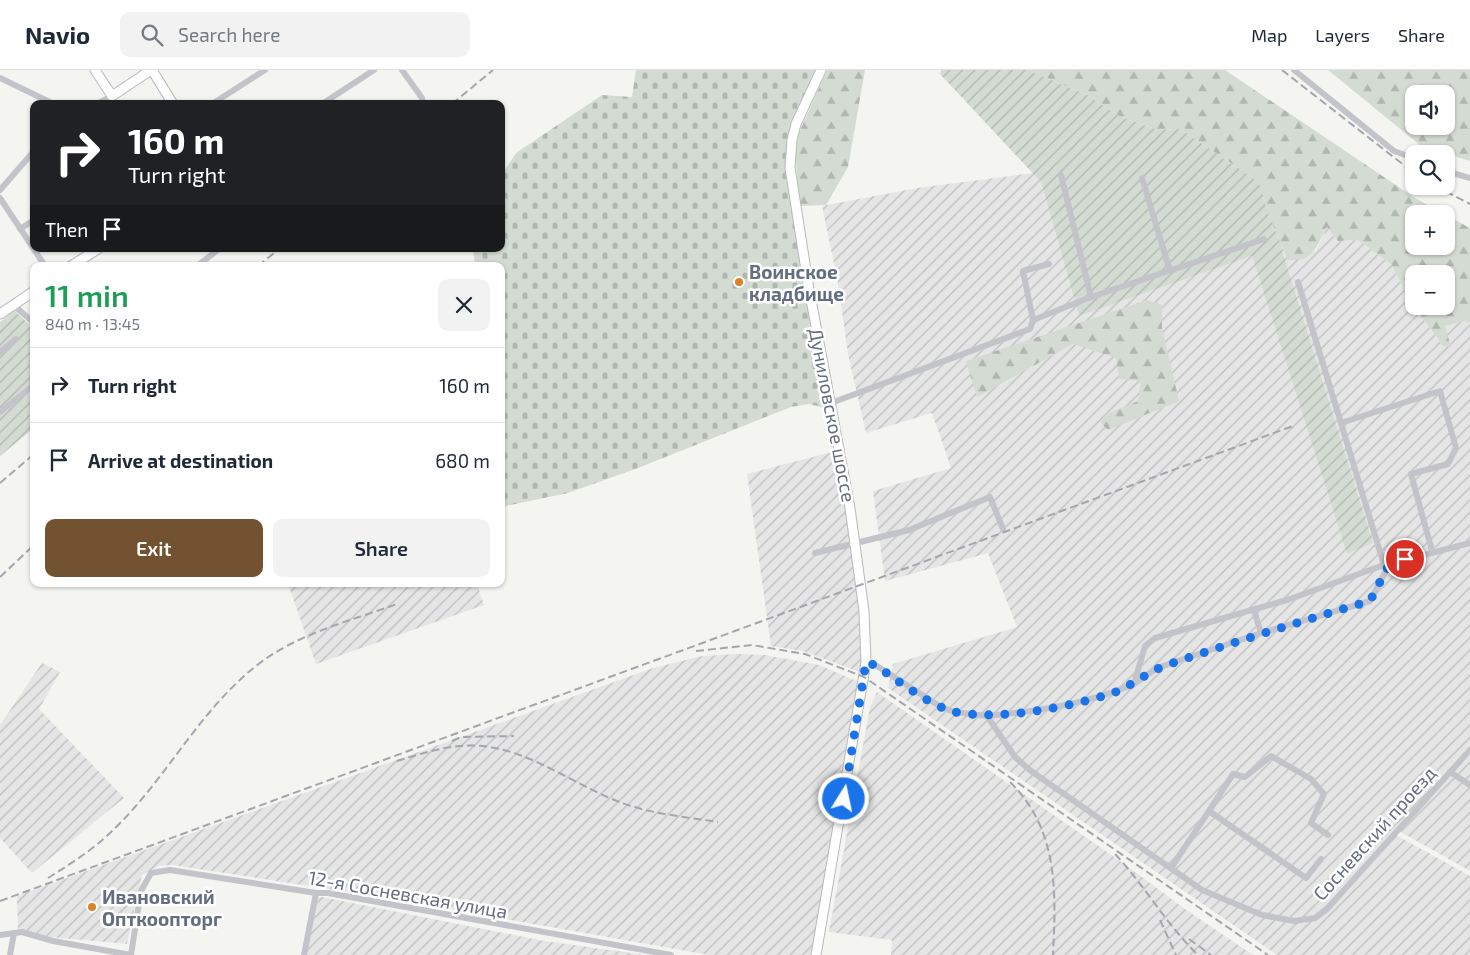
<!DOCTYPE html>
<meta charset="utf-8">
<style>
:root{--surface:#fff;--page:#f2f2f3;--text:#1f2937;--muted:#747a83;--line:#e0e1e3;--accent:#735232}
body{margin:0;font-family:"Exo 2",sans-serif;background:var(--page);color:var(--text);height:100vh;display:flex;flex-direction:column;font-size:19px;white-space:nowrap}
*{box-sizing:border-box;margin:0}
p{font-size:16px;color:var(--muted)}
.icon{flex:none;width:28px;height:28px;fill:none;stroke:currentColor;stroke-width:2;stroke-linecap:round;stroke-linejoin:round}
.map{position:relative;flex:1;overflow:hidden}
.panel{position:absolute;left:30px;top:192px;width:475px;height:325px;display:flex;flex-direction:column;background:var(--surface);border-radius:10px;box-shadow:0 1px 4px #0004}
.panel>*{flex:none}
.banner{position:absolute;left:30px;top:30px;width:475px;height:152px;border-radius:10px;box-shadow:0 1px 4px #0004;background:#202124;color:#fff;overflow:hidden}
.controls{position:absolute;left:1405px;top:15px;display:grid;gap:10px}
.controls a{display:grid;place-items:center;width:50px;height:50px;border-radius:10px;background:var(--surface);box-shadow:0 1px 4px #0004;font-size:25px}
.pin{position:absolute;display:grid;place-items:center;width:42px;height:42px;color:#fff;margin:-21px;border:2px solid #fff;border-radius:50%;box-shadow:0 1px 5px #0007}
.me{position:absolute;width:55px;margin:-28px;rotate:10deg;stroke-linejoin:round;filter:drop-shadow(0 0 4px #0008)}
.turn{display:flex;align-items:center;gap:18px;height:105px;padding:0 15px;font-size:22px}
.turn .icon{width:65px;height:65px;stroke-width:2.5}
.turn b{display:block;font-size:35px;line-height:42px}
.then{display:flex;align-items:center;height:48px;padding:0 15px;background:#0003;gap:10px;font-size:19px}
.round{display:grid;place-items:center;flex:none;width:52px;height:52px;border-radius:10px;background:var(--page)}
.summary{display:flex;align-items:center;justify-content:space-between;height:85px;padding:0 15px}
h1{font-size:30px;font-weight:600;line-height:38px;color:#1e9e55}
.action{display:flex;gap:10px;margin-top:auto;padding:10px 15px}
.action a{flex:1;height:58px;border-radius:10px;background:var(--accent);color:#fff;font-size:20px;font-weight:600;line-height:58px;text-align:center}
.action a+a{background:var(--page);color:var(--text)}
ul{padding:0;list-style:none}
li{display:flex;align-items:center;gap:15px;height:75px;padding:0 15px;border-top:1px solid var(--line)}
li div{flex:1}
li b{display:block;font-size:19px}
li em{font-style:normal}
header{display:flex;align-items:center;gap:30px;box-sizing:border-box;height:70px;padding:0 25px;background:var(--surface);border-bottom:1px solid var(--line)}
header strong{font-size:24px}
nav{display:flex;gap:28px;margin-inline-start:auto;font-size:18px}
.search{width:350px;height:45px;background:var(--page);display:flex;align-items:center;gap:12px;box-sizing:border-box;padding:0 18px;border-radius:10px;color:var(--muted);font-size:19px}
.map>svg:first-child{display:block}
</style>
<header>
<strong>Navio</strong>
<div class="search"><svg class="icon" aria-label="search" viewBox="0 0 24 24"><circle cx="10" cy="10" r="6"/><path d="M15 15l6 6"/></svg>Search here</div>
<nav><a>Map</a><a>Layers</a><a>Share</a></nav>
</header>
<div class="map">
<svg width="1470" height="885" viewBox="0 0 1470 885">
<defs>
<pattern id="industrial-furrows" width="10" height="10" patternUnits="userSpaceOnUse" patternTransform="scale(1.25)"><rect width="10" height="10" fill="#e5e5e5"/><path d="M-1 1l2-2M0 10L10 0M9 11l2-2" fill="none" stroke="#bdbebf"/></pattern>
<pattern id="forest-firs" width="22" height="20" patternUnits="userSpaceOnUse" patternTransform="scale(1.25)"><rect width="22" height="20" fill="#d4dbd2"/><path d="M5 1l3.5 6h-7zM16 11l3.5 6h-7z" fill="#b0b6b0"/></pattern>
<pattern id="cemetery-stones" width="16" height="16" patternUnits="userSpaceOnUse" patternTransform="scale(1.25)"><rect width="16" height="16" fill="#d4dbd2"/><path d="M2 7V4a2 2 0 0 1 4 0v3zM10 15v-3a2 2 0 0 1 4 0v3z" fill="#b0b6b0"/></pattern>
<pattern id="garden-furrows" width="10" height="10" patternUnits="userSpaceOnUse" patternTransform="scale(1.25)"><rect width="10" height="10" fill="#d4dbd2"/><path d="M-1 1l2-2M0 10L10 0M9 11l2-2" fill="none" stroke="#b0b6b0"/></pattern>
</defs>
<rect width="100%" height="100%" fill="#f4f5f1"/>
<!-- industrial -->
<g fill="url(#industrial-furrows)">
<polygon points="1033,103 1041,112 1079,246 1252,186 1347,484 1373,473 1281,177 1282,176 1289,190 1316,181 1327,157 1338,171 1358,170 1392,195 1410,231 1443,276 1445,256 1463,251 1470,253 1470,801 1399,761 1396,765 1470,806 1470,885 1277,885 888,618 893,594 1017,557 988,483 885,511 873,421 951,398 932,343 866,363 848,284 838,213 822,136 917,118"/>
<polygon points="836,381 853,472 861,546 863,586 860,602 803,581 771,576 747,404"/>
<polygon points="288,514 477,514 484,535 316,594"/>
<polygon points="737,584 765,585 819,595 861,613 812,885 709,885 393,829 173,795 159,796 142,805 127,874 18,864 17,826 653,598 702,586"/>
<polygon points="42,593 60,602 39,639 124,728 32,803 0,768 0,655"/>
<polygon points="877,622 1127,796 1185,839 1253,885 891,885 892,870 829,862 870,637"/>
<polygon points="322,827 544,871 646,885 305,885 315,828"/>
</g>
<!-- forest -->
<g fill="url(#forest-firs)" fill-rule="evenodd">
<polygon points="827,0 865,0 848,97 826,135 799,136 795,78 801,58"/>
<path d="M 1028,0 L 1225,0 L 1415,128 L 1444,144 L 1414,144 L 1414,176 L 1446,176 L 1446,145 L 1470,158 L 1470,253 L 1463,251 L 1445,256 L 1451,277 L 1443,276 L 1410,231 L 1392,195 L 1358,170 L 1338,171 L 1327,157 C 1316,176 1315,192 1288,190 L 1269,146 L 1259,112 L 1180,59 L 1158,60 L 1121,47 L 1087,25 ZM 1414,204 L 1446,204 L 1446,236 L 1414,236 Z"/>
<path d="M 1328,0 L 1470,0 L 1470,91 L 1421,76 ZM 1414,24 L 1446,24 L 1446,56 L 1414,56 Z"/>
<polygon points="1147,230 1162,235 1162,257 1179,331 1108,360 1100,352 1109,343 1138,331 1141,311 1119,309 1116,288 1073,274 977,327 966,291"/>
</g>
<!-- cemetery -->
<polygon fill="url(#cemetery-stones)" points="636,0 819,0 788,71 829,339 809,334 791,337 638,398 568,423 501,437 501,196 475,196 473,179 501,179 501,106 516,83 602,25 632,27"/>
<!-- garden -->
<g fill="url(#garden-furrows)">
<polygon points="941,0 1028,0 1087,25 1121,47 1158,60 1180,59 1259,112 1269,146 1282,176 1281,177 1373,473 1347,484 1252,186 1079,246 1041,112 940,4"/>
<polygon points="14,240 34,259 34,358 0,386 0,252"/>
</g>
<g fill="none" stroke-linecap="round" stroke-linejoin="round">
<!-- secondary casing -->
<g stroke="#b7b9bf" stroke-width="11">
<g id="secondary">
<polyline points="95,0 112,26 151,0"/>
<polyline points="152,0 173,34"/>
<polyline points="71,196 98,179"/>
<polyline points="0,244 34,221"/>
<polyline points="816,885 866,592 864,541 850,438 809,219 790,98 792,70 796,54 821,0"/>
</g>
</g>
<!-- street -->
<g stroke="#c3c4c9" stroke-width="6">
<polyline points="402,0 422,28 423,34"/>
<polyline points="1294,0 1394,81 1414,88"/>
<polyline points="0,8 54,34"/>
<polyline points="97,34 112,26"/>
<polyline points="212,34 265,0"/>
<polyline points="322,34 374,0"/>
<polyline points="1446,101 1470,108"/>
<polyline points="1142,108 1170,201"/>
<polyline points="0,120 34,81"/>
<polyline points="0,128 45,196"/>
<polyline points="20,159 34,150"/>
<polyline points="197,196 219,179"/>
<polyline points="1298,212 1341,353"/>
<polyline points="1091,227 1264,169"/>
<polyline points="17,232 18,239 34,253"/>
<polyline points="1033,250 1091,227 1061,105"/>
<polyline points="0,282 16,269"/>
<polyline points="831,333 1030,259 1033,250 1023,201 1049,194"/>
<polyline points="0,342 34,315"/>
<polyline points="815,483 909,460 990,427 1003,459"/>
<polyline points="1384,495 1341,353 1440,321 1456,378 1448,394 1411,404 1432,481"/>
<polyline points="1261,563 1370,531 1390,493"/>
<polyline points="866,592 877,596 941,637 954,642 987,646 1015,687 1031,701 1202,820 1262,845 1294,851 1315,848 1327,839 1470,680"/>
<polyline points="1134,614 1157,598 1261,563 1254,540"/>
<path d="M 987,646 C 1037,641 1088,634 1134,614 L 1145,576 L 1155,568 L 1290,529 L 1378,497 L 1470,473"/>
<polyline points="1450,702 1470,715"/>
<polyline points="1209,741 1233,704 1245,707 1271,686 1311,709 1324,724 1311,753 1328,765"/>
<polyline points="1171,798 1209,741 1306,808 1321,789"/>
<polyline points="0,865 22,862 53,871 131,885"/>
<polyline points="10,885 14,863"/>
<polyline points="131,885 141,821 151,803 170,800 316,823 328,823 671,885"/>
<polyline points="304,885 316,823"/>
</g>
<!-- secondary -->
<use href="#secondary" stroke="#fff" stroke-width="9"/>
<!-- rail -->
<g stroke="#a3a6ad" stroke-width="2" stroke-dasharray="8 4" stroke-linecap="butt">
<polyline points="1282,0 1414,103"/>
<polyline points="452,34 493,0"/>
<polyline points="1435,116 1470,134"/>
<polyline points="258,196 279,179"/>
<polyline points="0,413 34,384"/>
<polyline points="0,507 34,475"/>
<polyline points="696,581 752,575 805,584 864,607 1268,885"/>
<polyline points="452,671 461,667 514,666"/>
<path d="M 397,691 C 417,685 438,678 459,676 C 519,670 568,713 622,733 C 652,744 686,747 718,752"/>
<path d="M 1010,712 C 1059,760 1056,823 1053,885"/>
<path d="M 1115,784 C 1145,816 1166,854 1198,885"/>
<path d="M 48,808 C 70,794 93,780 112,761 C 165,711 198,642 256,596 C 296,564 350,551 397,534"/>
<polyline points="0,831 1293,356"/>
<polyline points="1160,850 1176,885"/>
<polyline points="1189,869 1211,885"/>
</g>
</g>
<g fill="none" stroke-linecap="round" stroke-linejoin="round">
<!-- route -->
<path stroke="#1a73e8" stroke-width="9" stroke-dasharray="0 16.2" d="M 844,729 L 866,592 L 877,596 C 895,609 934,638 955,642 C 1000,651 1070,637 1113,623 C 1132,616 1147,602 1167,595 C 1234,572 1302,551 1370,531 L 1390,493 L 1405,489"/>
</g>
<!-- markers -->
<g fill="#da832b" stroke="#fff" stroke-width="2">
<circle cx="739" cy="212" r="5"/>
<circle cx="92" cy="837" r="5"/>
</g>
<g text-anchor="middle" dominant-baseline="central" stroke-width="5" stroke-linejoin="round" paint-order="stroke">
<!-- poi labels -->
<g font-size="19" font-weight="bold" fill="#656d81" stroke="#fff" text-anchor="start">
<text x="749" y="201">Воинское<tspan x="749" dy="22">кладбище</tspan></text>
<text x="102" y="826">Ивановский<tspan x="102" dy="22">Опткоопторг</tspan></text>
</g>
<!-- street labels -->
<g font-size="19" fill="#656d81" stroke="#fff">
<text transform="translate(833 345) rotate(79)">Дуниловское шоссе</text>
<text transform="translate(1374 763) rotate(-48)">Сосневский проезд</text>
<text transform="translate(408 824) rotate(10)">12-я Сосневская улица</text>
</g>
</g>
</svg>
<div class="controls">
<a><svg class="icon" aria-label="sound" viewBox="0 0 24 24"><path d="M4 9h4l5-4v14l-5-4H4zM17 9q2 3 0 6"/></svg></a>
<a><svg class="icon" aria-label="search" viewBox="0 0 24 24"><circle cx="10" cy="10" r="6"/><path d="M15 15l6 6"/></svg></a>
<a>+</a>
<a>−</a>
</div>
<div class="pin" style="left:1405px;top:489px;background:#d93025"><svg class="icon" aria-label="arrive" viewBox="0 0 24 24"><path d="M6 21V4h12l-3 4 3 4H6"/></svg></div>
<svg class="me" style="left:844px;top:729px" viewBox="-20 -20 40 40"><circle r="17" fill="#1a73e8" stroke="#fff" stroke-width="3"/><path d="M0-11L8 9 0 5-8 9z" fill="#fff"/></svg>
<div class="banner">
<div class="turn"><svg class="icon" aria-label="right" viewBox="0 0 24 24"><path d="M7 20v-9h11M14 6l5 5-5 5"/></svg><div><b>160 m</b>Turn right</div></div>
<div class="then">Then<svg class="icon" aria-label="arrive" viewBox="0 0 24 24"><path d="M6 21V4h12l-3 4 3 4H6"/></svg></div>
</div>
<section class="panel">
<div class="summary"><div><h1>11 min</h1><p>840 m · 13:45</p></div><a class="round"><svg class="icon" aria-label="close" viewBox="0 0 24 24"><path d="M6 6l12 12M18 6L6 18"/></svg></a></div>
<ul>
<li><svg class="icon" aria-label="right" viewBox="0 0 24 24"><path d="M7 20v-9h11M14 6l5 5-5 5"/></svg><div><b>Turn right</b></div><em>160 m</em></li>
<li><svg class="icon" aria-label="arrive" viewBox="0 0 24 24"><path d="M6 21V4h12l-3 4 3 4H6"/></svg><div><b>Arrive at destination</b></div><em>680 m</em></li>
</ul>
<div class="action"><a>Exit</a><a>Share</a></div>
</section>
</div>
